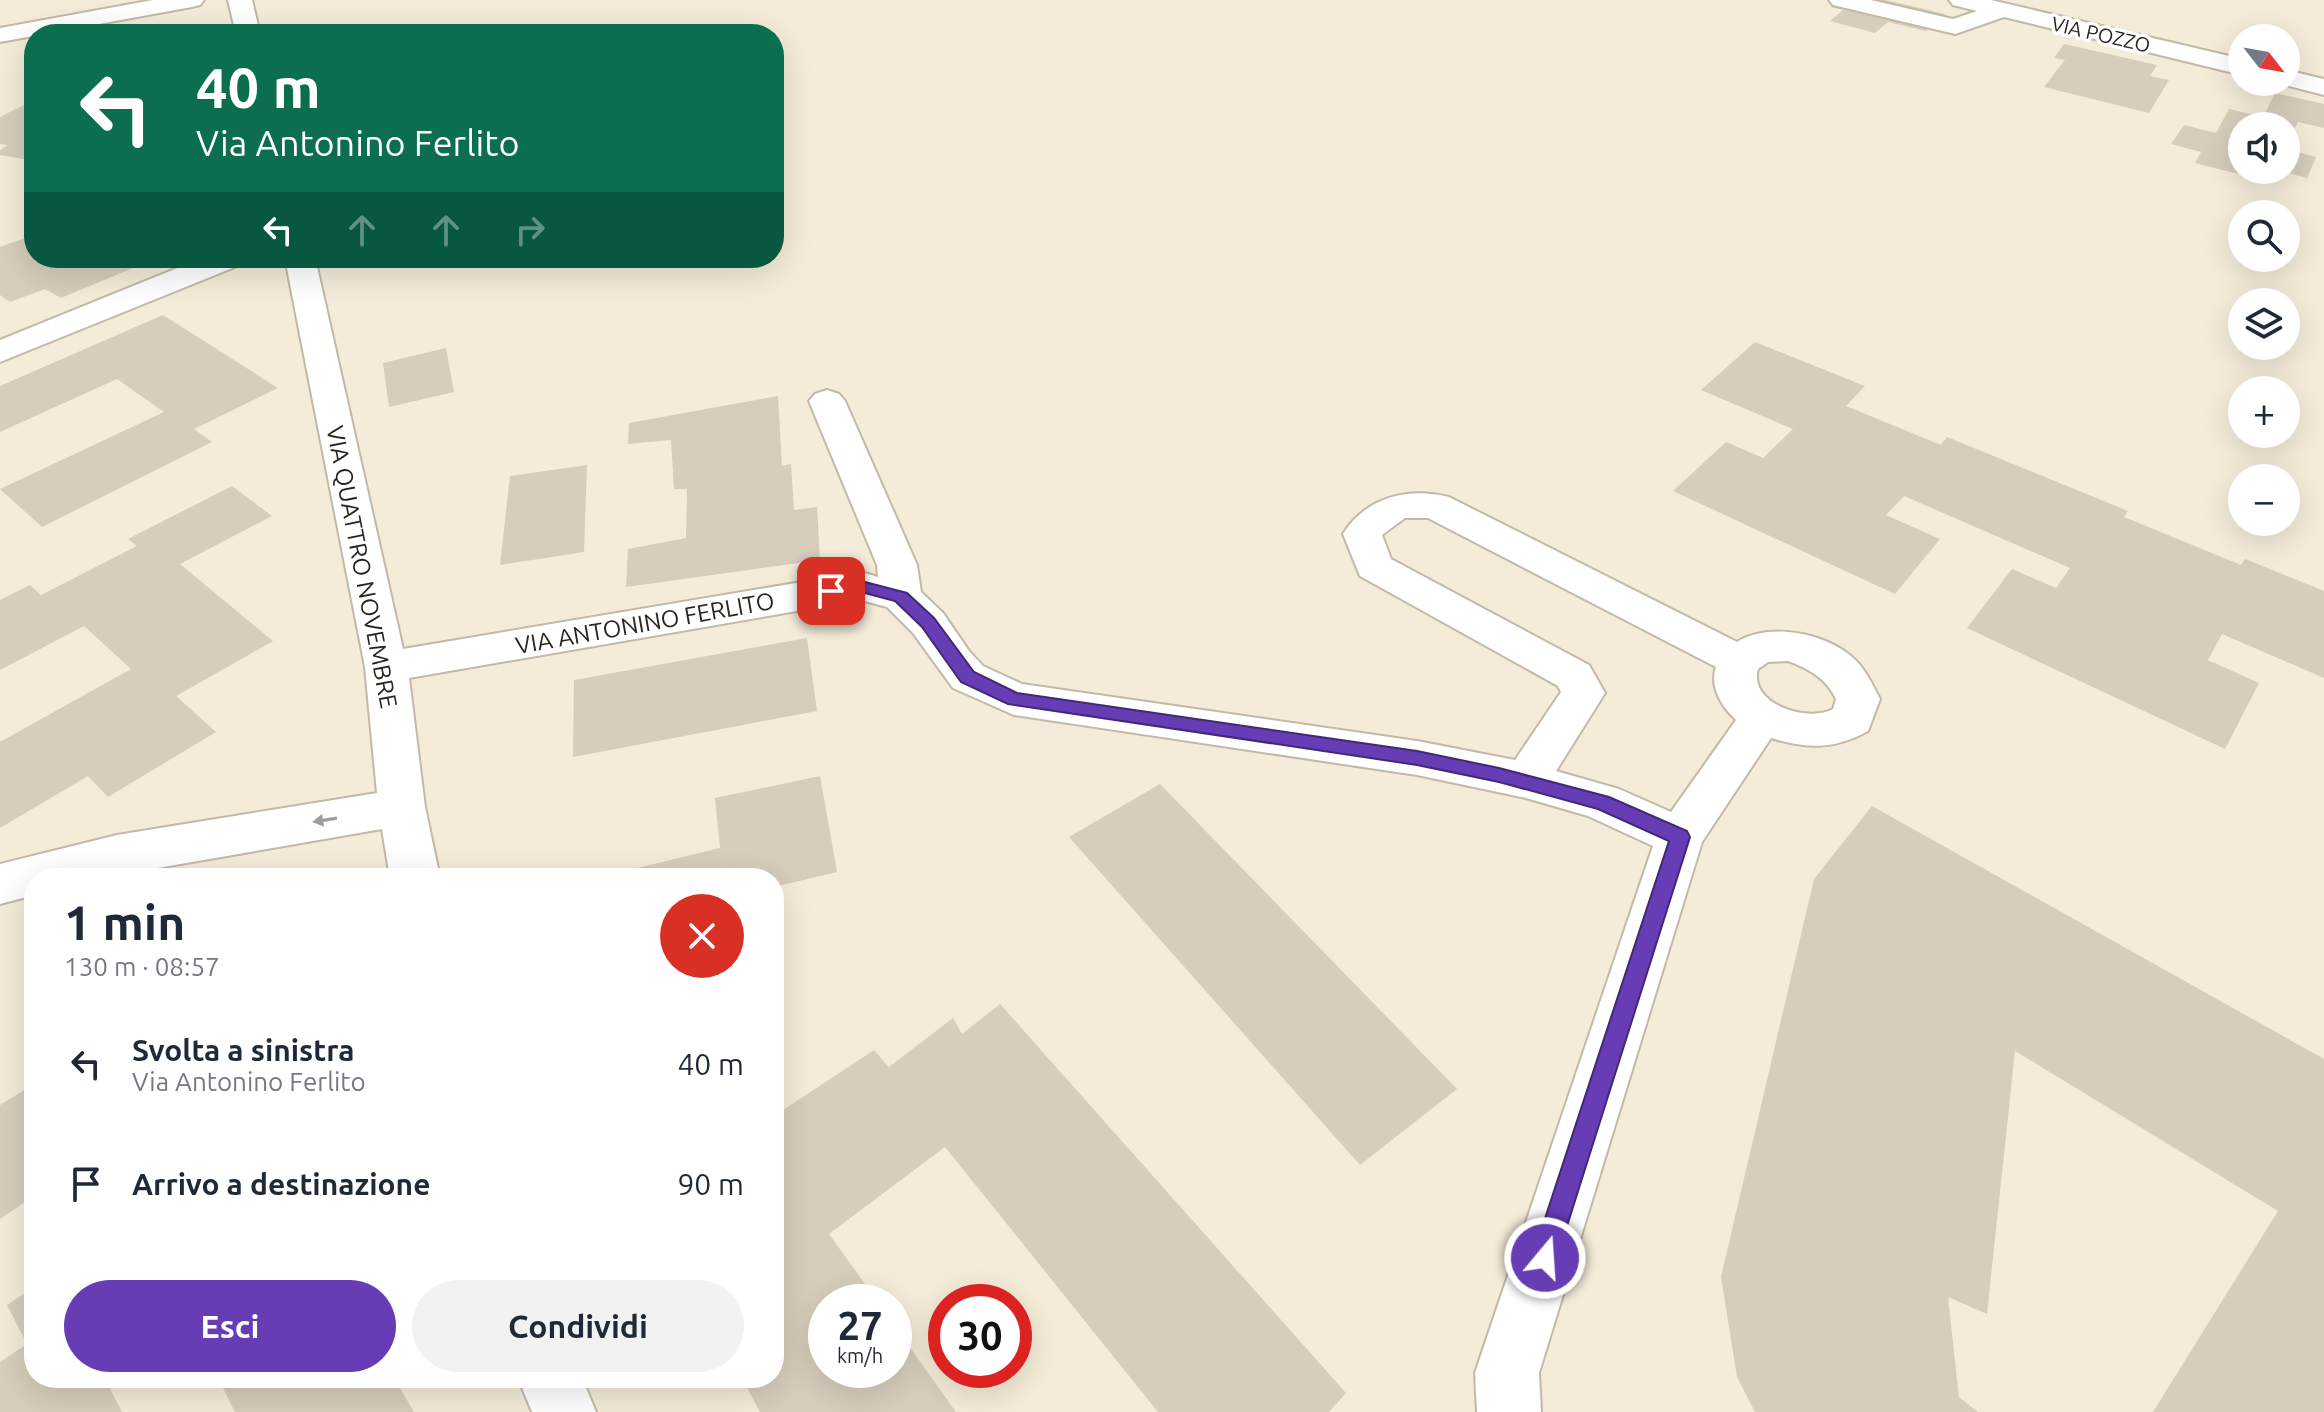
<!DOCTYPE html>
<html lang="it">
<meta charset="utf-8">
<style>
:root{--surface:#fff;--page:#f2f2f3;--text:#1f2937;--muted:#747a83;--accent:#663db5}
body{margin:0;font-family:Ubuntu,sans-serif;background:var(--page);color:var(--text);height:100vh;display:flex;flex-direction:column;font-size:30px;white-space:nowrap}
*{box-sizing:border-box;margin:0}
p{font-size:26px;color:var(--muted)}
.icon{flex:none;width:44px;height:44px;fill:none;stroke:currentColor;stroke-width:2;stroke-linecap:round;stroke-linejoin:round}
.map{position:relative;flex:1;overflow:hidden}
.details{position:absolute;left:24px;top:868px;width:760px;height:520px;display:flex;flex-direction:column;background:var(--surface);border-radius:32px;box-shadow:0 8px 32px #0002}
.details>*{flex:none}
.top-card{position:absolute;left:24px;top:24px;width:760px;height:244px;border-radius:32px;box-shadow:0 8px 32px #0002;background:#0b6e4f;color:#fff;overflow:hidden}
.needle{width:52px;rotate:121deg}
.controls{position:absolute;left:2228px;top:24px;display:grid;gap:16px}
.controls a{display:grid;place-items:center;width:72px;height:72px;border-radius:50%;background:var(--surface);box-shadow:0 8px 32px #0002;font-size:40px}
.speed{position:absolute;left:808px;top:1284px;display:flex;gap:16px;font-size:40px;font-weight:700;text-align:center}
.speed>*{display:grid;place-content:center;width:104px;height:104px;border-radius:50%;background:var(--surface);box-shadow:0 8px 32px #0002;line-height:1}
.speed small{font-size:20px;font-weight:400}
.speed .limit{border:12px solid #d22;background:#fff;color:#111}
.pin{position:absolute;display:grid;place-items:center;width:68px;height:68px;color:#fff;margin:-34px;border-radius:16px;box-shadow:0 4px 12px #0006}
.me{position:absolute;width:88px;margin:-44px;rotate:18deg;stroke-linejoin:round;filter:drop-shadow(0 0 6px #0008)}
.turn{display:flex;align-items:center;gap:28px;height:168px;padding:0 40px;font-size:36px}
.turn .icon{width:104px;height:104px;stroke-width:2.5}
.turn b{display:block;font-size:56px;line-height:68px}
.lanes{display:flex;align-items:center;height:76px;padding:0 40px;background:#0003;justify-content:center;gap:40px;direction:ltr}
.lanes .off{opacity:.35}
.round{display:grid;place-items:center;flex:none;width:84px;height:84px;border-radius:42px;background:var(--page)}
.summary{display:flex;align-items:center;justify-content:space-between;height:136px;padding:0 40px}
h1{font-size:48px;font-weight:700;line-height:60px}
.button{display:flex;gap:16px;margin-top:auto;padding:16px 40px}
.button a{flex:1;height:92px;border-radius:48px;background:var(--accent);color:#fff;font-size:32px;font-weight:700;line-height:92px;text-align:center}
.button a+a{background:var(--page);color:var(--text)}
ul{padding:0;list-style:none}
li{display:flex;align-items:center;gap:24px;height:120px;padding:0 40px}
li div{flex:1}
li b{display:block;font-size:30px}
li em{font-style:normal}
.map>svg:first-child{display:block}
</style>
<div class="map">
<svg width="2324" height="1412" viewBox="0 0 2324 1412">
<rect width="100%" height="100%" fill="#f4ebd8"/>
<!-- building -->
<g fill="#d6cdbb">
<polygon points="1840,0 1886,0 1945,14 1926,31 1888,22 1875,33 1830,21 1843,10 1831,7"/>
<polygon points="196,26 198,34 163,34 163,33"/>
<polygon points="2064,44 2157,65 2150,76 2169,80 2149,113 2044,87 2065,60 2054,58"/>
<polygon points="2275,93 2324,104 2324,128 2298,122 2286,146 2286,126 2242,126 2242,170 2276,170 2270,182 2195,163 2201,152 2171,144 2184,125 2216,133 2229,109 2263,117"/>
<polygon points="34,100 34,161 0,155 0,150 8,145 0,144 0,117"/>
<polygon points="2286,149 2316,157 2307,178 2280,171 2286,170"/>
<polygon points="30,236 34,239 34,258 157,258 61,298 45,289 10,302 0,295 0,247"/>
<polygon points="163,315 278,388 194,429 212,442 42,527 0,489 164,412 117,379 0,432 0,386"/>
<polygon points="1755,342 1865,386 1846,406 1941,445 1947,437 2128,511 2124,517 2241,565 2245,559 2324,591 2324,678 2222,634 2208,660 2259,683 2225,749 1967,628 2012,569 2056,588 2070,568 1904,496 1886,515 1940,539 1895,594 1673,491 1726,442 1763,458 1793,429 1701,390"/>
<polygon points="446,348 454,392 389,407 383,363"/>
<polygon points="778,396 782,466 791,464 794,510 817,507 820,560 626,587 628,549 686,538 687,489 674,489 671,440 628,444 629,423"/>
<polygon points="587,465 584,552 500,565 510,476"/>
<polygon points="232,486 272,516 180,564 273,641 176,696 216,732 108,797 88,776 0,828 0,742 131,669 84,626 0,670 0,600 30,585 41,595 137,546 128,539"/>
<polygon points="807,638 817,711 573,757 574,680"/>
<polygon points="820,776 837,872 774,887 774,878 596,878 720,848 715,798"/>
<polygon points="1160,784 1457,1089 1360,1165 1069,837"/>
<polygon points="1872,806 2324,1059 2324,1412 2153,1412 2278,1211 2015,1051 1987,1314 1948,1297 1959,1397 1978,1412 1755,1412 1737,1377 1721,1277 1814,879"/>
<polygon points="1000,1004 1346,1393 1329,1412 1158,1412 945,1147 829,1234 878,1302 826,1302 826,1370 894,1370 894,1325 956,1412 760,1412 742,1378 774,1378 774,1116 874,1050 889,1067 953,1018 962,1034"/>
<polygon points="34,1084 34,1196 0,1219 0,1105"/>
<polygon points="34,1287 34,1378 125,1378 110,1389 122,1412 0,1412 0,1362 27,1344 7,1305"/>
<polygon points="218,1378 394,1378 414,1412 235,1412"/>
</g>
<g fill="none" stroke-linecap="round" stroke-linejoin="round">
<!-- minor casing -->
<g stroke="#c2b9a7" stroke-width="4">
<g id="minor">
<polygon points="153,0 204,0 200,5 192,7 0,42 0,28"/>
<polygon points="228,0 252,0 260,34 236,34"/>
<polygon points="1829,0 1871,0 1953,19 1977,11 1953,5 1949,0 1991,0 2242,59 2242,75 2004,17 1955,34 1833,5"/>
<polygon points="2286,70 2324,79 2324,95 2277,83 2286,82"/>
<polygon points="202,258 244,258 240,265 0,362 0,340"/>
<path d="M 285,258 L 315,258 L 403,649 L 861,572 L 878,577 L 877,565 L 809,401 L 815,394 L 827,390 L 839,394 L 845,401 L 917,565 L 921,592 L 943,613 L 969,651 L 983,666 L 1022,684 L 1417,741 L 1515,760 L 1561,692 L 1558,686 L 1360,576 L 1343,534 C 1366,497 1408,487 1449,497 L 1737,642 C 1769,622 1824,633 1852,657 C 1865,668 1872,684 1880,699 L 1868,731 C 1834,750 1807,749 1771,738 L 1702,842 L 1539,1373 L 1541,1412 L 1477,1412 L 1475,1373 L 1653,846 L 1588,816 L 1526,798 L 1417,775 L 1014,715 L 953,688 L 913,633 L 887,607 L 861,600 L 409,678 L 425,807 L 440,878 L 390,878 L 382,829 L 100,878 L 34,878 L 34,895 L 0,904 L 0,864 L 117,835 L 377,793 L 365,667 ZM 1405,518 L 1428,518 L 1716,667 C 1709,687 1722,707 1736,720 L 1671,812 L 1619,789 L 1556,771 L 1605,693 L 1589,665 L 1391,559 L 1382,535 ZM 1788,661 C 1809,669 1826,678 1836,699 L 1833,709 C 1808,723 1748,704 1758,669 L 1768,662 Z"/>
<polygon points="518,1378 582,1378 596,1412 532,1412"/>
</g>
</g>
<!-- minor -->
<use href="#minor" fill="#fff" fill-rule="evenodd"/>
</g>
<!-- one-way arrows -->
<defs><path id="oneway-solid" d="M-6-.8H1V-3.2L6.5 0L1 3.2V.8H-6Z" transform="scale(2)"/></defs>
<use fill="#9e9d9a" href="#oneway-solid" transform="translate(325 820) rotate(171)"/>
<!-- route -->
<polygon fill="#663db5" stroke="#422876" stroke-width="2" points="861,581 907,593 934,618 974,672 1017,693 1417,751 1499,768 1609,797 1687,831 1690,837 1554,1267 1545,1271 1536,1267 1532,1258 1669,841 1598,809 1499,782 1417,765 1008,704 961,682 922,627 895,601 861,592 831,597 823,591 825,587"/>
<g text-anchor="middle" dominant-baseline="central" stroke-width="7" stroke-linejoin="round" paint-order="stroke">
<!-- far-street labels -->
<g font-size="20" fill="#28251e" stroke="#fff">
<text transform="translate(2101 34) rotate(13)">VIA POZZO</text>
</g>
<!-- street labels -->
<g font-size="24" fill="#28251e" stroke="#fff">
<text transform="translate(362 567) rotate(79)">VIA QUATTRO NOVEMBRE</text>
<text transform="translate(645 623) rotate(-10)">VIA ANTONINO FERLITO</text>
</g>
</g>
</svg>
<div class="controls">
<a><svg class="needle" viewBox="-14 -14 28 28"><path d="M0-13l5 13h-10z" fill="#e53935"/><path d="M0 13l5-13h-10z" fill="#747a83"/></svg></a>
<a><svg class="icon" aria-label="sound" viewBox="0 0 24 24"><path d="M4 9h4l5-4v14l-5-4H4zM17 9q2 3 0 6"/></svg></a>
<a><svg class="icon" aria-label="search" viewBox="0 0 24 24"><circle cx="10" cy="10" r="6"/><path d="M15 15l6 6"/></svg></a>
<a><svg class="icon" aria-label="layers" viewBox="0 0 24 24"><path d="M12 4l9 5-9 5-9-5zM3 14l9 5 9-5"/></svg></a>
<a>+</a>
<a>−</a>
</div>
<div class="speed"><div>27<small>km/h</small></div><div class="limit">30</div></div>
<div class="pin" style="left:831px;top:591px;background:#d93025"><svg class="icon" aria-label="arrive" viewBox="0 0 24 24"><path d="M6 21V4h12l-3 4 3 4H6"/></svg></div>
<svg class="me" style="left:1545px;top:1258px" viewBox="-20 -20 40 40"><circle r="17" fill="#663db5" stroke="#fff" stroke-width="3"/><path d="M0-11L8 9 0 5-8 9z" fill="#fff"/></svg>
<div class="top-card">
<div class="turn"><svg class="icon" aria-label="left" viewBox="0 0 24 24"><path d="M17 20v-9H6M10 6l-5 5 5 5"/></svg><div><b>40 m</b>Via Antonino Ferlito</div></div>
<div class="lanes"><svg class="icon" aria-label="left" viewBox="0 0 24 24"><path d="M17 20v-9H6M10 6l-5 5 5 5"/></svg><svg class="icon off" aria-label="ahead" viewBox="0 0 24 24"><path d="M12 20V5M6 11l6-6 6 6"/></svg><svg class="icon off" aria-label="ahead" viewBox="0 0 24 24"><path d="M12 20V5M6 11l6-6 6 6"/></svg><svg class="icon off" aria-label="right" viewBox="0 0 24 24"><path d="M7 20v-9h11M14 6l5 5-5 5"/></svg></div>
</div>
<section class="details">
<div class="summary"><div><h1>1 min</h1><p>130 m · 08:57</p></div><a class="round" style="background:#d93025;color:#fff"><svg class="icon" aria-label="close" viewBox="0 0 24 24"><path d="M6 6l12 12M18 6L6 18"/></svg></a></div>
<ul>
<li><svg class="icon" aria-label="left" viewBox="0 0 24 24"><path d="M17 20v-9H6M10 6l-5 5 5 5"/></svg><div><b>Svolta a sinistra</b><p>Via Antonino Ferlito</p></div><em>40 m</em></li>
<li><svg class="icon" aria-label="arrive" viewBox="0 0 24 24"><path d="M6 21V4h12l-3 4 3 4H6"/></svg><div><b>Arrivo a destinazione</b></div><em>90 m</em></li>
</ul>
<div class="button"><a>Esci</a><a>Condividi</a></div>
</section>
</div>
